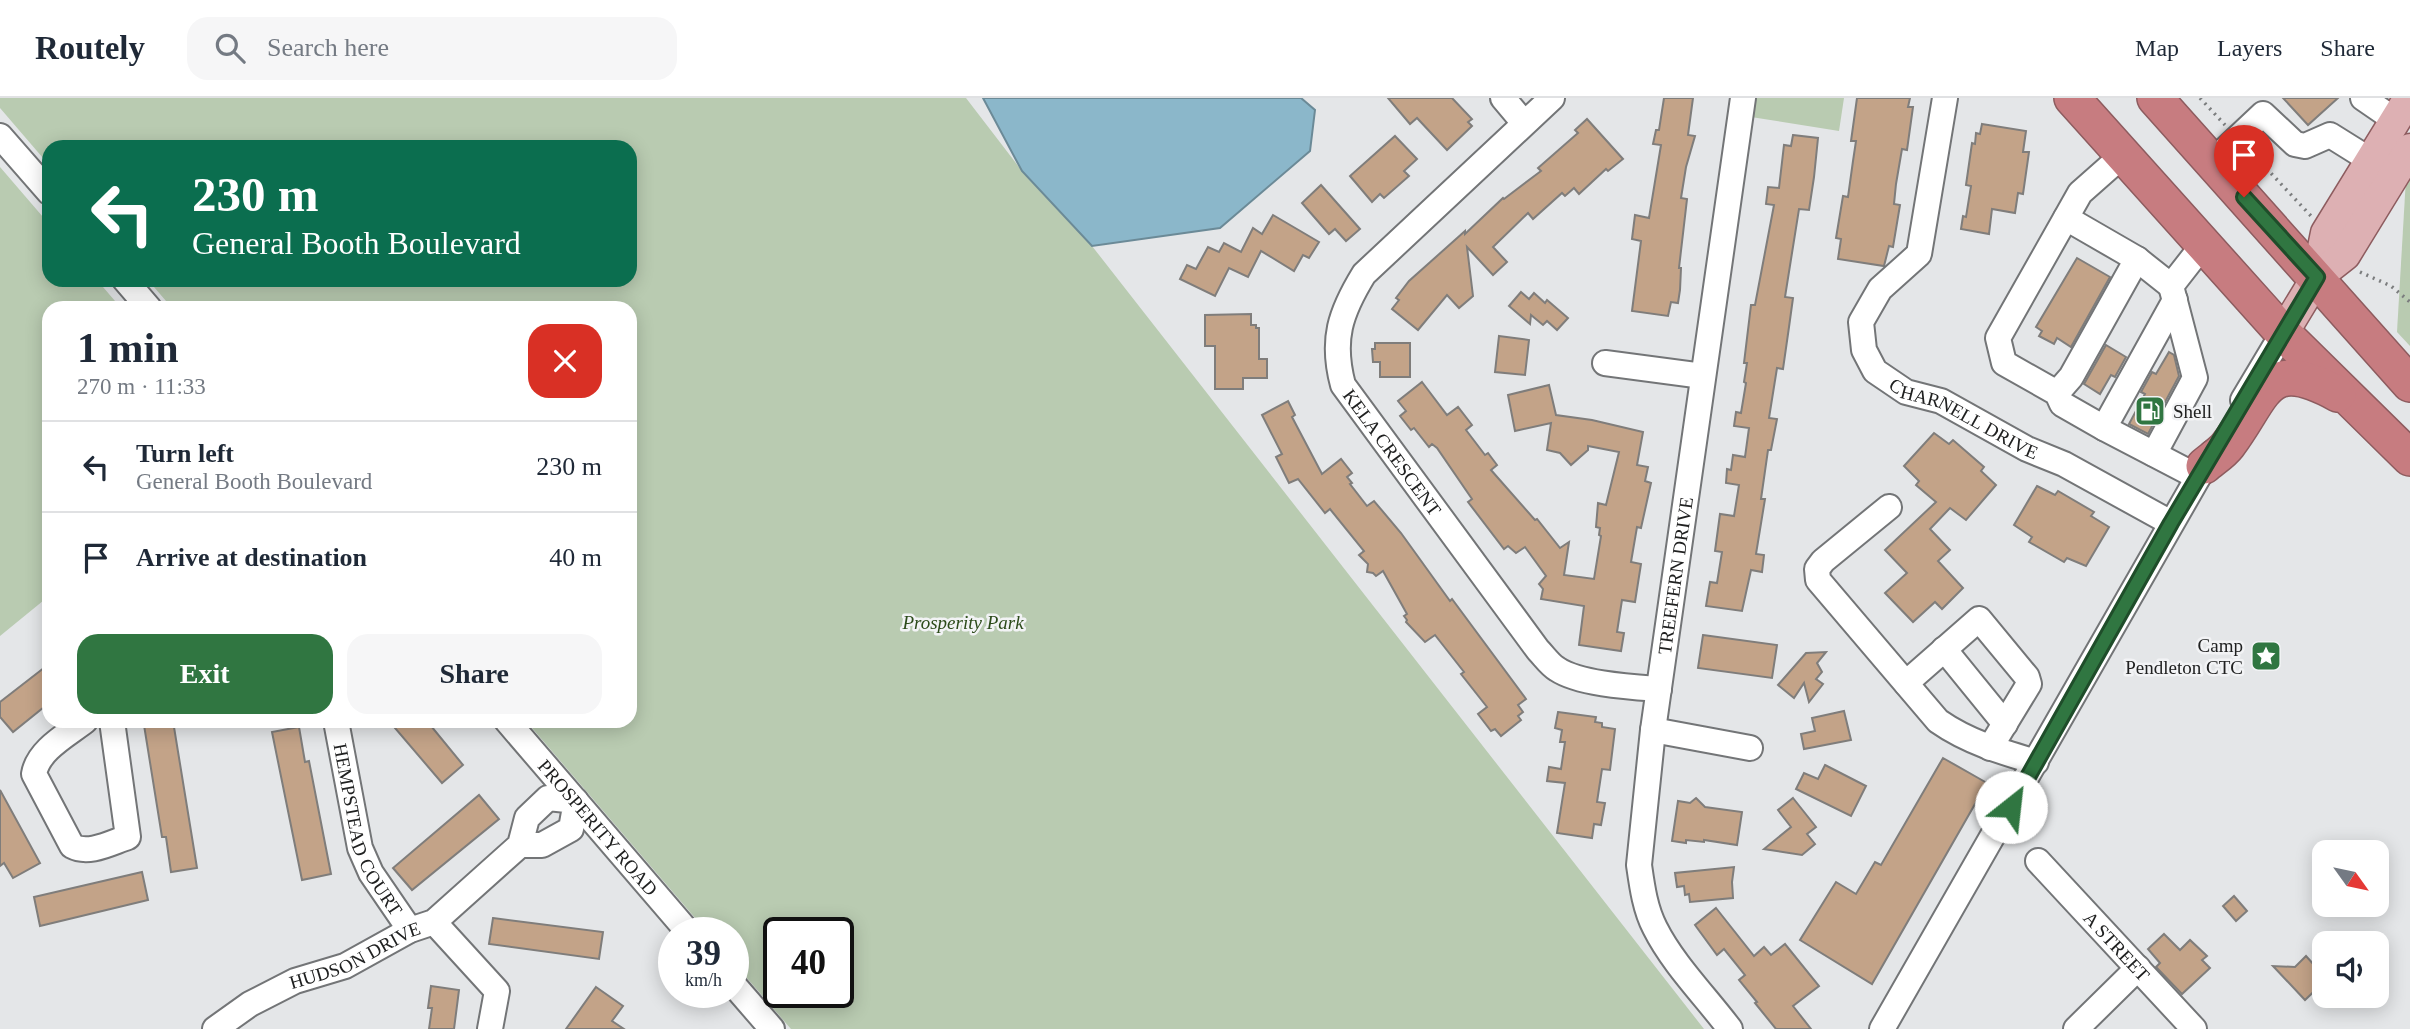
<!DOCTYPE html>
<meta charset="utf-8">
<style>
:root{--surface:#fff;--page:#f6f6f7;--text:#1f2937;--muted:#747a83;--line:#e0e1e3;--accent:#307641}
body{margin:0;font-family:"Times New Roman",serif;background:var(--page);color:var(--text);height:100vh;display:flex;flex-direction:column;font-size:26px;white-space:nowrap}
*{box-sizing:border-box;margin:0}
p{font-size:23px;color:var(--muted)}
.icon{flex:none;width:38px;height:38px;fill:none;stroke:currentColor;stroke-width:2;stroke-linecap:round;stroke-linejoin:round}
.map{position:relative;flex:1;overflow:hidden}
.side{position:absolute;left:42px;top:203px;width:595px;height:427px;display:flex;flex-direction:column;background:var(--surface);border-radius:21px;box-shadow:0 4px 18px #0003}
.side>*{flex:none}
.top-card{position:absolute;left:42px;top:42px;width:595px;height:147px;border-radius:21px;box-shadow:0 4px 18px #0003;background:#0b6e4f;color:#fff;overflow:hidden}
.needle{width:46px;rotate:123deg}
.fabs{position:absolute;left:2312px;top:742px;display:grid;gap:14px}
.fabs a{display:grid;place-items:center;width:77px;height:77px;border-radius:14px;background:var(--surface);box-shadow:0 4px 18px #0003;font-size:35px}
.speed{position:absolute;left:658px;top:819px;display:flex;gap:14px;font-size:35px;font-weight:700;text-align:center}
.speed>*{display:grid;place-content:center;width:91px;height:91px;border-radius:50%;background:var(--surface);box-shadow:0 4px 18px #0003;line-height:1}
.speed small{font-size:18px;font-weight:400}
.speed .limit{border:4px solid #111;border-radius:10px;background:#fff;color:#111}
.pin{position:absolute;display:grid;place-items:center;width:60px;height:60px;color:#fff;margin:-72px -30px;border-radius:50% 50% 50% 0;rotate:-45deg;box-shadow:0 0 7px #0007}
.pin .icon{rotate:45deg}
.me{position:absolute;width:77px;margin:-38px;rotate:29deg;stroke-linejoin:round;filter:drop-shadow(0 0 5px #0008)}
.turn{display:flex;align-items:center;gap:24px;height:147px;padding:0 35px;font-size:32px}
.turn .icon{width:91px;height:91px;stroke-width:2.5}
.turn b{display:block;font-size:49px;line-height:60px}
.round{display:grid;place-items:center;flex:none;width:74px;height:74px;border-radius:21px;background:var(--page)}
.headline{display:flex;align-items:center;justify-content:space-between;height:119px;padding:0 35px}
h1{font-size:42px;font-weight:700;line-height:52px}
.button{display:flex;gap:14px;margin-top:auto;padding:14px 35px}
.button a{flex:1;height:80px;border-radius:21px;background:var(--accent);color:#fff;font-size:28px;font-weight:700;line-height:80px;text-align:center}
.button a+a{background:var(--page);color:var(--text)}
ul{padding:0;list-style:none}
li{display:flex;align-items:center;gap:21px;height:91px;padding:0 35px;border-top:2px solid var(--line)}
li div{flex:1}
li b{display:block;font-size:26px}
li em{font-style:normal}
header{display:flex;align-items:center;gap:42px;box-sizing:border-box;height:98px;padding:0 35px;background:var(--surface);border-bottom:2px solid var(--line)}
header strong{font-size:33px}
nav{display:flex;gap:38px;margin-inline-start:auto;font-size:24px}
.search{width:490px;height:63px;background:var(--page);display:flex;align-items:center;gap:18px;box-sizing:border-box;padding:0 24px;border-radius:21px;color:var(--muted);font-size:26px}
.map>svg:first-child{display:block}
</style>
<header>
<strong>Routely</strong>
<div class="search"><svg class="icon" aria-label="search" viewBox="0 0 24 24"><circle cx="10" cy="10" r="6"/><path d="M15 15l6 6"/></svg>Search here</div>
<nav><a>Map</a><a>Layers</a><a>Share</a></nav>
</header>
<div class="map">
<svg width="2410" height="931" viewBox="0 0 2410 931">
<rect width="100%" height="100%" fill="#e4e6e8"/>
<!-- green -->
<g fill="#b9cbb1" fill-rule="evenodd">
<path d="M 0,0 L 966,0 L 1022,73 L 1092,148 L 1704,931 L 791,931 L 733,864 L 733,835 L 708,835 L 526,623 L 630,623 L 630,210 L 172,210 L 148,182 L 630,182 L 630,49 L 49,49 L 49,67 L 0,10 ZM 779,835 L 838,835 L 838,894 L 779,894 Z"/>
<polygon points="1754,0 1844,0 1839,33 1751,19"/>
<polygon points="0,69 49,126 49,182 97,182 121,210 49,210 49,498 0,538"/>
<polygon points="2410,74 2410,248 2397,234 2406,80"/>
</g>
<!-- water -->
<polygon fill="#8bb7ca" stroke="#6b8a97" stroke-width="2" points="983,0 1301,0 1315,12 1310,53 1220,130 1092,148 1022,73"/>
<!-- building -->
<g fill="#c3a388" stroke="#7f7d7b" stroke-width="2">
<polygon points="1388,0 1452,0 1472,21 1468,24 1472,28 1447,52 1417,20 1410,26"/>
<polygon points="1664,0 1693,0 1688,37 1695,38 1686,69 1681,100 1687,101 1679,170 1681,170 1680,192 1678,205 1671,204 1668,218 1632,213 1641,143 1632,141 1635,117 1649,120 1661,47 1653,46 1656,32 1659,32"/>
<polygon points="1857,0 1910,0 1908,9 1913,9 1907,52 1902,51 1896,86 1894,106 1900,107 1893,149 1889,148 1884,168 1838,161 1841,141 1836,140 1843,98 1848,99 1853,63 1856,43 1851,43"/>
<polygon points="2283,0 2338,0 2308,27"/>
<polygon points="1587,21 1623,61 1608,73 1606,71 1579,96 1574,90 1565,98 1562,95 1533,121 1528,115 1493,149 1507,164 1493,177 1467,149 1473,198 1459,210 1447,197 1418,232 1392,211 1399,202 1396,200 1409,183 1465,133 1465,136 1503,100 1504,101 1541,73 1538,70 1578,35 1575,32"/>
<polygon points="1982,26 2026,33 2023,54 2029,54 2023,96 2018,95 2015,115 1992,111 1989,136 1961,131 1963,118 1966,119 1971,88 1966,87 1972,45 1975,46 1976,35 1980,36"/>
<polygon points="1793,37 1818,40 1814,79 1809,112 1799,111 1785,199 1793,200 1789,229 1783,271 1777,270 1769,320 1777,321 1771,352 1768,352 1761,401 1765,401 1756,456 1764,457 1762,474 1751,472 1742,513 1706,508 1710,484 1717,485 1722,454 1715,453 1720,416 1734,418 1739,387 1726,385 1727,371 1731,372 1733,357 1745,359 1749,330 1734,328 1736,314 1741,315 1746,285 1744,284 1747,265 1744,265 1751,207 1755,207 1774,107 1766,106 1768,89 1779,90 1784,47 1791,48"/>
<polygon points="1395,38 1417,61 1404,73 1409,78 1384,100 1380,96 1372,104 1350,78"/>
<polygon points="1321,87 1360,131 1346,143 1335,131 1329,136 1302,105"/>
<polygon points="1273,117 1319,144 1309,160 1303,157 1294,173 1261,153 1248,179 1229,170 1215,198 1180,181 1187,167 1196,171 1208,149 1219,154 1224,145 1241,154 1253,130 1262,136"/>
<polygon points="2077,160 2110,179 2071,249 2057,240 2054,246 2039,238 2042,233 2036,229"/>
<polygon points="1521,194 1529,201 1534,195 1545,205 1547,202 1568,220 1557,232 1547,223 1543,227 1531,217 1530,226 1509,208"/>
<polygon points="1251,216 1251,227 1256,227 1256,230 1259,230 1259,261 1267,261 1267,280 1243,280 1243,291 1215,291 1215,248 1205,248 1205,217"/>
<polygon points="1499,238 1529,242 1525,277 1495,274"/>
<polygon points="1375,245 1410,245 1410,279 1380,279 1380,264 1373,264 1372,251 1375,251"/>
<polygon points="2106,247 2126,259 2115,279 2111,277 2100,296 2084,286"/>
<polygon points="2169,254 2174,257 2179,278 2148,336 2129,326 2145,296 2141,294 2152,274 2156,276"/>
<polygon points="1422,284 1447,317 1458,309 1472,327 1466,332 1485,357 1488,355 1497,367 1491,372 1535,422 1537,421 1560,450 1569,444 1564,477 1594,481 1601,438 1599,437 1600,430 1596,429 1598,405 1606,407 1619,354 1588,348 1588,352 1571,367 1560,355 1547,352 1551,325 1515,333 1508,297 1549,287 1556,317 1592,322 1643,334 1637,367 1648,369 1645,383 1651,385 1641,430 1637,429 1631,464 1641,466 1635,504 1622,502 1617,534 1624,535 1621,553 1579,547 1584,508 1541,501 1543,491 1539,486 1546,478 1525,449 1516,455 1508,448 1504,451 1468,404 1472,401 1437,350 1432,346 1429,349 1414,330 1411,332 1400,318 1406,313 1398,303"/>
<polygon points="1288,303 1295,317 1292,319 1322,376 1341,361 1352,375 1347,379 1352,385 1350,386 1367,408 1374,403 1401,435 1450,503 1452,501 1526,601 1518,607 1523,614 1518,618 1521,622 1501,638 1495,631 1491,633 1478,616 1487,609 1461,576 1464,574 1435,537 1425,544 1406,524 1407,522 1404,518 1407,516 1383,473 1376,478 1373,475 1367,474 1368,466 1359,457 1364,453 1330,411 1325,415 1298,381 1289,385 1276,359 1282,356 1262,317"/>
<polygon points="1934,335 1949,346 1953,342 1984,369 1981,373 1996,387 1966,422 1950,410 1930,431 1950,452 1938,463 1963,490 1942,511 1935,504 1913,524 1885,495 1907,475 1885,452 1936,404 1916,387 1919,383 1904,368"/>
<polygon points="2037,388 2055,397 2058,393 2094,414 2091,418 2109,429 2086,468 2067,460 2064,464 2029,444 2032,439 2014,427"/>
<polygon points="1703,537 1777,547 1772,580 1698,570"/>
<polygon points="1826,554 1817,565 1822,574 1816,581 1823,586 1809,604 1804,585 1794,600 1778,587 1806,555"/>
<polygon points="49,566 49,605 13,634 0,619 0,604"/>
<polygon points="1844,613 1851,642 1804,651 1801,636 1815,633 1812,620"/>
<polygon points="1558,614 1596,619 1595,624 1602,625 1602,629 1615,631 1610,672 1602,671 1597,704 1605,705 1601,727 1594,726 1592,740 1557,735 1565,685 1547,683 1549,669 1561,671 1565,644 1560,644 1562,632 1555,630"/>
<polygon points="173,623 197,770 171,774 166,739 162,739 144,627"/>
<polygon points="389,623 427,623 463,667 442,685"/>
<polygon points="299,629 305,664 309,663 331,776 302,782 272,634"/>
<polygon points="1943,660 1987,685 1872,886 1800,842 1836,784 1856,796 1875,764 1881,767"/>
<polygon points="1825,667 1866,688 1851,718 1796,691 1804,675 1818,681"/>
<polygon points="0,692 40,765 13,780 4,765 0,768"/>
<polygon points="479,697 499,721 412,792 393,770"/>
<polygon points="1696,700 1705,709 1742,714 1737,747 1704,742 1704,744 1686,742 1686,745 1672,743 1678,703 1690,705"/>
<polygon points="1793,700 1816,729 1807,736 1815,746 1802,757 1764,751 1791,729 1778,712"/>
<polygon points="1734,769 1732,784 1733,800 1690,804 1689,796 1685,797 1684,788 1677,789 1675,775"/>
<polygon points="142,774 148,802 40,828 34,799"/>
<polygon points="2234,798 2247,813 2236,823 2223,808"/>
<polygon points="1716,810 1754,858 1764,849 1771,857 1785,846 1819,888 1793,908 1811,931 1776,931 1755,905 1757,904 1739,882 1745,877 1724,851 1717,857 1695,827"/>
<polygon points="493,820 603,834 599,861 489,846"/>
<polygon points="2164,836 2180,852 2190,842 2207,858 2202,862 2210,870 2182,896 2156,869 2160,865 2148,851"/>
<polygon points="2306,858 2324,878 2324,884 2305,902 2273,868 2295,869"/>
<polygon points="431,888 459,892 454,931 429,931 432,910 428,910"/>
<polygon points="596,889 623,908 612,923 624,931 566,931"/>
</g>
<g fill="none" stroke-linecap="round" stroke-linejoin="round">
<!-- minor casing -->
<g stroke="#737577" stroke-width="28">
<g id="minor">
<polyline points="1503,0 1524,25"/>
<path id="s1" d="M 1552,0 L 1364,176 C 1340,215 1331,242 1343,287 L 1538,552 C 1544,558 1550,567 1557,571 C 1579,586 1632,589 1659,591"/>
<path id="s2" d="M 1945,0 L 1919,156 L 1880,191 L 1861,224 L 1864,252 L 1875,273 L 1906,294 L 1941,303 L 2027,351 L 2064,366 L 2171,425"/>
<polyline points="2363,0 2395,22"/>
<polyline points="0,38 49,94"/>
<polyline points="2212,64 2263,16 2295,46 2305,48 2330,37 2370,62"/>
<polyline points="2066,120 2137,161 2171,188"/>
<polyline points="125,182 149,210"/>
<polyline points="2175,202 2104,330 2198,379"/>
<polyline points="1605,265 1703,278"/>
<polyline points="2057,295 2071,279 2137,161"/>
<polyline points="2243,302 2283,235"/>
<polyline points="2104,330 2062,306 2057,295 2004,265 1998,240 2080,95 2123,57"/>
<polyline points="2154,356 2195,280 2171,188 2203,147"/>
<path d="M 1889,409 L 1823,463 L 1817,471 L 1818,482 L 1938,623 C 1968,644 2002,654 2036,664"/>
<polyline points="1944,551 2005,626"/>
<polyline points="1906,585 1979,521 2027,579 2029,586 1990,650"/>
<path d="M 85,623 C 67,637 38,652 34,676 L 72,748 C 89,757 110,745 128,739 L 112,623"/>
<path id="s3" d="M 336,623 L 360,750 L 371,775 L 410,832"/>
<path id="s4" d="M 507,623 L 689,835"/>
<polyline points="1653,632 1750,650"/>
<path id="s5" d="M 2038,763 L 2194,931"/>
<polyline points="434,824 497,893 490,931"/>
<polyline points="733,886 772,931"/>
<path id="s6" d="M 215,931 L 250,906 L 295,883 L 345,868 L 410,832 L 434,824 L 520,747 L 527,720 L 548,700 L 576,703 L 571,731 L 542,747 L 520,747"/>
<path id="s7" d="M 1730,931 C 1706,899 1673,866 1655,830 C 1645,811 1642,788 1639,767 L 1653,632 L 1743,0"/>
<polyline points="1882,931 2212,355"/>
<polyline points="2076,931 2138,870"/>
</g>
</g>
<!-- major casing -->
<g stroke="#8d5c5f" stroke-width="33">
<g id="major">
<polyline points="2317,179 2326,135 2409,0"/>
<polyline points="2283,235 2317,179 2345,157 2410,51"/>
</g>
</g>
<!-- highway casing -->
<g stroke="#8d5c5f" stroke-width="38">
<g id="highway">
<polyline points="2072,0 2283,235 2410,360"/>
<polyline points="2155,0 2410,286"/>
<path d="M 2204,368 C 2212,361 2222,355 2228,347 C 2266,297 2264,256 2338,296"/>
</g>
</g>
<!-- path -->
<g stroke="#7b7d7e" stroke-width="3.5" stroke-dasharray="2 5" stroke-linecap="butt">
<polyline points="2200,0 2225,27"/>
<polyline points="2252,55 2311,118"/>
<polyline points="2360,174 2391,188 2410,204"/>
</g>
<!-- minor -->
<use href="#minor" stroke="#fff" stroke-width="24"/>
<!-- major -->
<use href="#major" stroke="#ddb0b3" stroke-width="30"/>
<!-- highway -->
<use href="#highway" stroke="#c77c80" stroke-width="35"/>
</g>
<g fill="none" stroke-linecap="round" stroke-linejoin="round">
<!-- route casing -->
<g stroke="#1f4d2a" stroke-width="18">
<polyline id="route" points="2011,709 2171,425 2317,179 2244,99"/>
</g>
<!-- route -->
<use href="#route" stroke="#307641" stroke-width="12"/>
</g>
<!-- icons -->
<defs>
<g id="fuel-square" transform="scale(1.575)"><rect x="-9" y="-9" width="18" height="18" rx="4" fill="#307641" stroke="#f2f3f5"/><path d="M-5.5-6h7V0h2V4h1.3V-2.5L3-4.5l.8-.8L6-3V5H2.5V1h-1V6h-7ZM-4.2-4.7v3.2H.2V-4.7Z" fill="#fff"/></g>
<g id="sight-square" transform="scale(1.575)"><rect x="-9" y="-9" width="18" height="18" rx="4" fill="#307641" stroke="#f2f3f5"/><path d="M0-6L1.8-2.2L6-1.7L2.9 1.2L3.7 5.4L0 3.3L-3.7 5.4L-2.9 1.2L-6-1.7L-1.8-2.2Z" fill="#fff"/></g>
</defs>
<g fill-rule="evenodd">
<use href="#fuel-square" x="2150" y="313"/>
<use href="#sight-square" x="2266" y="558"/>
</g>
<g text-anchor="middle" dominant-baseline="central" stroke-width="5" stroke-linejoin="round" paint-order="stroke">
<!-- poi labels -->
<g font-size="19" fill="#202121" stroke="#f2f3f5" text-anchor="start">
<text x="2173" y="313">Shell</text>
<text x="2243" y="547" text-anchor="end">Camp<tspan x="2243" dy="22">Pendleton CTC</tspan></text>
</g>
<!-- street labels -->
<g font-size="19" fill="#202121" stroke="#f2f3f5">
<text stroke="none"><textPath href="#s2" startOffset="402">CHARNELL DRIVE</textPath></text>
<text stroke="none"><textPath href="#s1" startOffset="458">KELA CRESCENT</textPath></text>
<text stroke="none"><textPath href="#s7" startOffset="483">TREEFERN DRIVE</textPath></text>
<text stroke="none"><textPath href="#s3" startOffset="114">HEMPSTEAD COURT</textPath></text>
<text stroke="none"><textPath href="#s4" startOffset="140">PROSPERITY ROAD</textPath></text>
<text stroke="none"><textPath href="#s5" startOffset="116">A STREET</textPath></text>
<text stroke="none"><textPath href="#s6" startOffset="159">HUDSON DRIVE</textPath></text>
</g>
<!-- park labels -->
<g font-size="19" font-style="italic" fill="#2c4b1a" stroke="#f2f3f5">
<text x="963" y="524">Prosperity Park</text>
</g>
</g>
</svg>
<div class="fabs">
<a><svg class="needle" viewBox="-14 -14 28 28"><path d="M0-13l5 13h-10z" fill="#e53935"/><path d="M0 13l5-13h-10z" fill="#747a83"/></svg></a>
<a><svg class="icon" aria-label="sound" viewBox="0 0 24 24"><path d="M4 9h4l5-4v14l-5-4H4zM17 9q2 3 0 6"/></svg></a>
</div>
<div class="speed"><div>39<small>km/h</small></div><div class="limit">40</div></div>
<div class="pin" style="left:2244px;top:99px;background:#d93025"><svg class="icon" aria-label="arrive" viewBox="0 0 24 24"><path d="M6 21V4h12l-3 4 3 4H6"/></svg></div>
<svg class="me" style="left:2011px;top:709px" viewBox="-20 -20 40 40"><circle r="19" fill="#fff"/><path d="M0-13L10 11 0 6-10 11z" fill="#307641"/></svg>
<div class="top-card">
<div class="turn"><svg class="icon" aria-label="left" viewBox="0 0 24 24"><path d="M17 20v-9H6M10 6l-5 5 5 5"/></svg><div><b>230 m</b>General Booth Boulevard</div></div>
</div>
<section class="side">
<div class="headline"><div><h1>1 min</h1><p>270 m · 11:33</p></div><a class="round" style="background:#d93025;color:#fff"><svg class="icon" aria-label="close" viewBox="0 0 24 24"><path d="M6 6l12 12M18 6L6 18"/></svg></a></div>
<ul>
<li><svg class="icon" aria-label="left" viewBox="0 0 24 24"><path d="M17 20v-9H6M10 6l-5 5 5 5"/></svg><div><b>Turn left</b><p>General Booth Boulevard</p></div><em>230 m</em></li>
<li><svg class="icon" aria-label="arrive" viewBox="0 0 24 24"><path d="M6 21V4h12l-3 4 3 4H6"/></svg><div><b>Arrive at destination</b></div><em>40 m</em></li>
</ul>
<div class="button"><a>Exit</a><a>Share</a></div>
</section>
</div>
